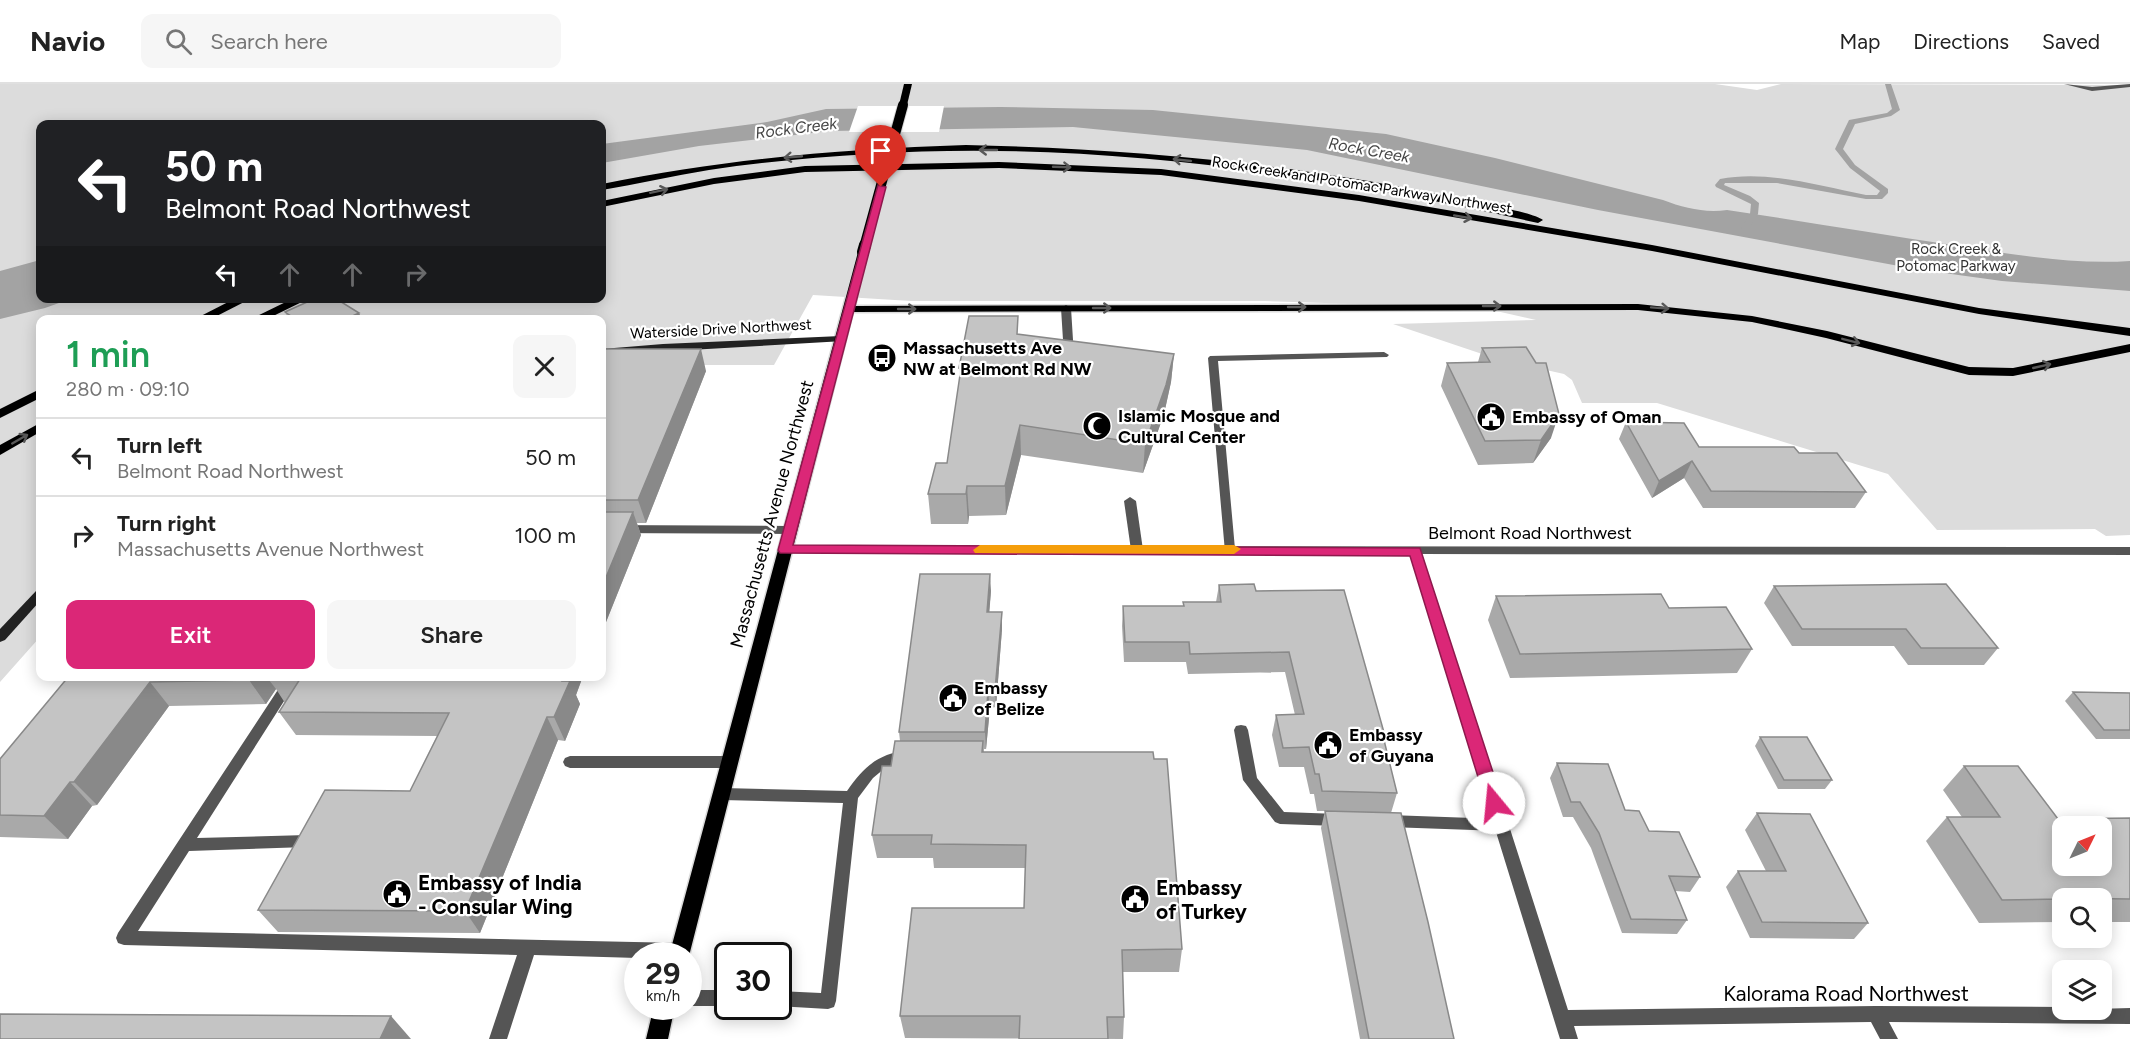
<!DOCTYPE html>
<meta charset="utf-8">
<style>
:root{--surface:#fff;--page:#f6f6f6;--text:#222;--muted:#767676;--line:#e0e0e0;--accent:#db2777}
body{margin:0;font-family:Figtree,sans-serif;background:var(--page);color:var(--text);height:100vh;display:flex;flex-direction:column;font-size:22px;white-space:nowrap}
*{box-sizing:border-box;margin:0}
p{font-size:20px;color:var(--muted)}
.icon{flex:none;width:33px;height:33px;fill:none;stroke:currentColor;stroke-width:2;stroke-linecap:round;stroke-linejoin:round}
.map{position:relative;flex:1;overflow:hidden}
.drawer{position:absolute;left:36px;top:231px;width:570px;height:366px;display:flex;flex-direction:column;background:var(--surface);border-radius:12px;box-shadow:0 3px 15px #0003}
.drawer>*{flex:none}
.guide{position:absolute;left:36px;top:36px;width:570px;height:183px;border-radius:12px;box-shadow:0 3px 15px #0003;background:#202124;color:#fff;overflow:hidden}
.needle{width:39px;rotate:47deg}
.fabs{position:absolute;left:2052px;top:732px;display:grid;gap:12px}
.fabs a{display:grid;place-items:center;width:60px;height:60px;border-radius:12px;background:var(--surface);box-shadow:0 3px 15px #0003;font-size:30px}
.speed{position:absolute;left:624px;top:858px;display:flex;gap:12px;font-size:30px;font-weight:700;text-align:center}
.speed>*{display:grid;place-content:center;width:78px;height:78px;border-radius:50%;background:var(--surface);box-shadow:0 3px 15px #0003;line-height:1}
.speed small{font-size:15px;font-weight:400}
.speed .limit{border:3px solid #111;border-radius:9px;background:#fff;color:#111}
.pin{position:absolute;display:grid;place-items:center;width:51px;height:51px;color:#fff;margin:-62px -26px;border-radius:50% 50% 50% 0;rotate:-45deg;box-shadow:0 0 6px #0007}
.pin .icon{rotate:45deg}
.me{position:absolute;width:66px;margin:-33px;rotate:343deg;stroke-linejoin:round;filter:drop-shadow(0 0 4px #0008)}
.turn{display:flex;align-items:center;gap:21px;height:126px;padding:0 30px;font-size:27px}
.turn .icon{width:78px;height:78px;stroke-width:2.5}
.turn b{display:block;font-size:42px;line-height:51px}
.lanes{display:flex;align-items:center;height:57px;padding:0 30px;background:#0003;justify-content:center;gap:30px;direction:ltr}
.lanes .off{opacity:.35}
.round{display:grid;place-items:center;flex:none;width:63px;height:63px;border-radius:12px;background:var(--page)}
.summary{display:flex;align-items:center;justify-content:space-between;height:102px;padding:0 30px}
h1{font-size:36px;font-weight:600;line-height:45px;color:#1e9e55}
.action{display:flex;gap:12px;margin-top:auto;padding:12px 30px}
.action a{flex:1;height:69px;border-radius:12px;background:var(--accent);color:#fff;font-size:24px;font-weight:600;line-height:69px;text-align:center}
.action a+a{background:var(--page);color:var(--text)}
ul{padding:0;list-style:none}
li{display:flex;align-items:center;gap:18px;height:78px;padding:0 30px;border-top:2px solid var(--line)}
li div{flex:1}
li b{display:block;font-size:22px}
li em{font-style:normal}
header{display:flex;align-items:center;gap:36px;box-sizing:border-box;height:84px;padding:0 30px;background:var(--surface);border-bottom:2px solid var(--line)}
header strong{font-size:28px}
nav{display:flex;gap:33px;margin-inline-start:auto;font-size:21px}
.search{width:420px;height:54px;background:var(--page);display:flex;align-items:center;gap:15px;box-sizing:border-box;padding:0 21px;border-radius:12px;color:var(--muted);font-size:22px}
.map>svg:first-child{display:block}
</style>
<header>
<strong>Navio</strong>
<div class="search"><svg class="icon" aria-label="search" viewBox="0 0 24 24"><circle cx="10" cy="10" r="6"/><path d="M15 15l6 6"/></svg>Search here</div>
<nav><a>Map</a><a>Directions</a><a>Saved</a></nav>
</header>
<div class="map">
<svg width="2130" height="955" viewBox="0 0 2130 955">
<rect width="100%" height="100%" fill="#fff"/>
<!-- green -->
<path fill="#dcdcdc" fill-rule="evenodd" d="M 0,0 L 1715,0 L 1757,6 L 1781,0 L 2130,1 L 2130,451 L 2106,452 L 2095,445 L 1937,446 L 1888,390 L 1657,319 L 1582,319 L 1572,296 L 1564,290 L 1497,275 L 1393,240 L 1536,236 L 1483,224 L 1265,217 L 911,217 L 813,211 L 774,281 L 630,281 L 602,286 L 602,236 L 40,236 L 40,553 L 0,598 ZM 40,40 L 602,40 L 602,214 L 40,214 Z"/>
<!-- water -->
<g fill="#a3a3a3">
<path d="M 1000,23 L 1153,26 L 1386,50 L 1495,74 L 1663,116 C 1684,124 1704,129 1727,126 C 1803,137 1877,150 1953,161 C 2010,170 2072,181 2130,177 L 2130,207 L 2002,197 L 1915,185 L 1598,126 L 1307,66 L 1073,43 L 830,47 L 699,62 L 602,79 L 602,60 L 767,38 L 826,25 Z"/>
<polygon points="40,176 40,214 70,215 45,224 0,235 0,187"/>
</g>
<!-- pier -->
<polygon fill="#fff" points="858,22 944,22 939,48 849,48"/>
<g fill="none" stroke-linecap="round" stroke-linejoin="round">
<!-- stream -->
<path fill="#a3a3a3" fill-rule="evenodd" d="M 1885,0 L 1891,0 L 1900,26 L 1891,32 L 1855,40 L 1843,65 L 1855,81 L 1888,105 L 1888,109 L 1882,115 L 1866,115 L 1777,99 L 1725,99 L 1724,101 L 1750,112 L 1759,119 L 1758,130 L 1748,146 L 1742,146 L 1741,144 L 1750,130 L 1751,120 L 1716,103 L 1715,101 L 1720,95 C 1768,86 1819,102 1866,111 L 1877,111 L 1880,107 L 1850,84 L 1835,65 L 1849,36 L 1887,29 L 1892,25 Z"/>
<!-- primary casing -->
<g stroke="#dbdbdb" stroke-width="3">
<g id="primary">
<polygon points="904,0 912,0 907,21 903,24 899,21"/>
<path d="M 966,61 C 1136,65 1303,80 1469,117 C 1485,121 1533,128 1543,136 L 1538,139 C 1319,90 1095,56 870,70 C 816,73 762,78 709,86 C 673,92 637,100 602,106 L 602,100 C 723,75 843,65 966,61 Z"/>
<polygon points="999,78 1161,85 1359,111 1652,161 1979,224 2130,244 2130,252 1979,230 1652,167 1359,117 1161,91 999,84 805,88 714,100 602,123 602,117 714,94 805,82"/>
<polygon points="863,165 868,168 855,222 1638,220 1752,232 1827,247 1969,283 2013,284 2130,260 2130,268 2013,292 1969,291 1826,254 1752,238 1638,226 853,228 689,872 669,872 858,168"/>
<polygon points="236,214 252,214 209,236 193,236"/>
<polygon points="294,214 310,214 265,236 249,236"/>
<polygon points="40,305 40,314 0,334 0,325"/>
<polygon points="40,339 40,348 0,371 0,361"/>
<polygon points="654,922 675,922 668,955 646,955"/>
</g>
</g>
<!-- lane -->
<g fill="#555" fill-rule="evenodd">
<polygon points="1066,221 1071,224 1074,272 1069,275 1064,272 1061,224"/>
<polygon points="1384,268 1389,271 1387,273 1218,277 1235,465 1233,468 1225,468 1208,274 1210,272"/>
<polygon points="1130,413 1136,417 1143,466 1137,470 1131,466 1124,417"/>
<polygon points="602,441 790,442 796,446 790,450 602,449"/>
<polygon points="287,592 300,592 197,754 307,751 312,752 315,757 312,762 307,763 189,767 138,847 680,859 686,862 688,867 686,872 638,872 638,874 534,871 507,955 489,955 517,871 124,861 118,859 116,854 118,849"/>
<polygon points="1241,641 1246,642 1248,646 1257,694 1284,728 1338,730 1343,732 1345,736 1343,740 1338,742 1280,740 1275,738 1243,696 1234,646 1236,642"/>
<path d="M 907,667 L 912,669 L 914,673 L 912,677 L 885,684 L 873,694 L 858,714 L 836,917 L 834,923 L 828,925 L 777,922 L 778,922 L 778,907 L 821,909 L 843,719 L 722,716 L 717,714 L 715,710 L 717,706 L 722,704 L 847,707 C 863,684 878,669 907,667 Z"/>
<polygon points="570,672 731,672 736,674 738,678 736,682 731,684 570,684 565,682 563,678 565,674"/>
<polygon points="1389,731 1501,735 1506,737 1508,741 1506,745 1501,747 1389,743 1384,741 1382,737 1384,733"/>
<rect x="688" y="906" width="40" height="16"/>
</g>
<!-- street -->
<g fill="#555" fill-rule="evenodd">
<polygon points="2064,0 2092,3 2130,0 2130,3 2092,7"/>
<polygon points="785,462 2130,463 2130,471 1422,470 1568,926 1876,922 2062,923 2062,926 2130,924 2130,940 1889,938 1898,955 1880,955 1871,938 1574,942 1578,955 1560,955 1410,470 781,469 779,466"/>
</g>
<!-- secondary -->
<g fill="#222" fill-rule="evenodd">
<polygon points="841,252 846,255 844,257 602,271 602,265 663,260"/>
<polygon points="40,506 40,517 5,556 0,558 0,545 36,507"/>
</g>
<!-- primary -->
<use href="#primary" fill="#000" fill-rule="evenodd"/>
<!-- primary-bridge-far1 casing -->
<g stroke="#dbdbdb" stroke-width="12" stroke-linecap="butt">
<polyline id="primary-bridge-far1" points="864,163 903,21"/>
</g>
<!-- primary-bridge casing -->
<g stroke="#dbdbdb" stroke-width="14" stroke-linecap="butt">
<polyline id="primary-bridge" points="863,168 865,161"/>
</g>
<!-- primary-bridge-far1 -->
<use href="#primary-bridge-far1" stroke="#000" stroke-width="10"/>
<!-- primary-bridge -->
<use href="#primary-bridge" stroke="#000" stroke-width="12"/>
</g>
<!-- wall -->
<g fill="#a9a9a9">
<polygon points="285,228 359,229 362,236 289,236"/>
<polygon points="1019,251 1174,270 1171,298 1164,330 1143,389 1021,371 1006,431 969,432 968,440 931,440 928,410 947,379 960,296 959,284"/>
<polygon points="1482,264 1551,354 1533,379 1478,381 1441,302 1447,279 1478,278"/>
<polygon points="602,265 706,287 646,439 637,439 641,451 602,548"/>
<polygon points="1626,338 1699,363 1799,369 1866,408 1855,424 1703,424 1684,394 1652,414 1619,355"/>
<polygon points="1219,501 1256,507 1385,652 1384,657 1397,709 1391,729 1454,955 1360,955 1321,744 1325,727 1317,727 1314,710 1310,710 1304,683 1279,683 1272,651 1276,631 1295,631 1285,588 1188,590 1186,578 1124,578 1122,542 1123,522 1183,522 1183,518 1216,518"/>
<polygon points="1774,502 1998,564 1984,581 1908,581 1894,562 1792,562 1764,519"/>
<polygon points="991,507 989,528 1002,528 1002,545 996,623 990,624 986,665 984,665 984,668 1154,675 1182,865 1179,888 1123,888 1124,933 1123,955 905,954 900,932 1024,824 1025,784 934,784 933,774 877,774 872,751 891,682 900,657 899,648"/>
<polygon points="1496,512 1669,524 1752,565 1737,589 1510,594 1488,536"/>
<polygon points="69,592 583,592 576,611 580,620 565,657 558,656 480,849 278,848 258,826 410,707 437,652 296,651 279,628 285,619 276,605 266,620 169,622 97,721 92,722 68,755 0,753 0,675"/>
<polygon points="2073,608 2130,609 2130,655 2096,655 2065,617"/>
<polygon points="1760,653 1832,696 1825,705 1778,705 1755,662"/>
<polygon points="1557,679 1625,726 1700,793 1690,808 1675,807 1687,836 1677,850 1622,849 1591,764 1573,733 1563,733 1550,694"/>
<polygon points="1964,682 2058,735 2130,734 2130,838 2102,838 2102,814 2062,814 2062,838 1979,839 1926,757 1947,733 1962,733 1943,706"/>
<polygon points="1757,729 1868,839 1854,855 1750,854 1726,803 1738,787 1766,787 1745,746"/>
</g>
<!-- shaded-wall -->
<g fill="#898989">
<polygon points="359,229 362,236 344,236"/>
<polygon points="701,265 706,287 646,439 638,416"/>
<polygon points="1174,270 1171,298 1164,330 1143,389 1145,360"/>
<polygon points="1559,330 1551,354 1533,379 1541,356"/>
<polygon points="1020,341 1021,371 1006,431 1005,402"/>
<polygon points="1692,377 1684,394 1652,414 1659,397"/>
<polygon points="967,402 969,432 968,440 966,410"/>
<polygon points="633,428 641,451 602,548 602,503"/>
<polygon points="990,490 991,507 988,545 987,528"/>
<polygon points="1002,528 1002,545 996,623 995,606"/>
<polygon points="252,592 284,592 269,596 276,605 266,620 249,596"/>
<polygon points="563,592 583,592 576,611 580,620 565,657 554,633 562,597"/>
<polygon points="150,598 169,622 97,721 74,698"/>
<polygon points="988,607 990,624 986,665 985,648"/>
<polygon points="547,633 558,656 480,849 465,827"/>
<polygon points="70,698 92,722 68,755 44,732"/>
<polygon points="391,932 411,955 380,955"/>
</g>
<!-- building -->
<g fill="#c4c4c4" stroke="#898989" stroke-width="1.5" fill-rule="evenodd">
<polygon points="316,214 335,214 359,229 344,236 297,236 285,228"/>
<polygon points="969,232 1018,232 1017,250 1174,270 1166,301 1145,360 1020,341 1005,402 967,402 966,410 928,410 936,379 947,379 961,284 959,284"/>
<polygon points="1526,263 1536,279 1546,279 1559,330 1541,356 1485,357 1447,279 1490,278 1482,264"/>
<polygon points="602,265 701,265 638,416 602,416"/>
<polygon points="1626,338 1684,339 1699,363 1794,363 1799,369 1837,369 1866,408 1711,407 1692,377 1659,397"/>
<polygon points="602,428 633,428 602,503"/>
<polygon points="920,490 990,490 987,528 1002,528 995,606 988,607 985,648 899,648"/>
<polygon points="1254,500 1256,507 1344,506 1385,652 1383,652 1397,709 1322,707 1319,690 1315,690 1309,663 1283,664 1276,631 1304,630 1289,568 1190,570 1189,558 1125,558 1123,522 1184,522 1183,518 1221,518 1219,501"/>
<polygon points="1946,500 1998,564 1921,564 1906,545 1802,545 1774,502"/>
<polygon points="1661,510 1669,524 1726,523 1752,565 1520,570 1496,512"/>
<polygon points="69,592 252,592 249,596 150,598 74,698 70,698 44,732 0,731 0,675"/>
<polygon points="271,592 563,592 562,597 570,597 554,633 547,633 465,827 258,826 325,706 410,707 449,629 279,628 300,595 269,596"/>
<polygon points="2073,608 2130,609 2130,646 2104,646"/>
<polygon points="1760,653 1807,653 1832,696 1784,696"/>
<polygon points="895,657 983,657 982,668 1153,668 1154,675 1167,675 1182,865 1122,866 1124,933 1107,933 1108,955 1019,955 1020,932 900,932 912,824 1024,824 1026,761 931,760 932,751 872,751 882,682 891,682"/>
<polygon points="1557,679 1608,680 1625,726 1639,727 1649,747 1679,748 1700,793 1669,792 1687,836 1631,835 1599,749 1580,718 1571,718"/>
<path d="M 1964,682 L 2018,682 L 2058,735 L 2130,734 L 2130,815 L 2062,814 L 2062,815 L 2002,816 L 1947,733 L 2000,733 ZM 2062,742 L 2102,742 L 2102,782 L 2062,782 Z"/>
<polygon points="1325,727 1401,729 1428,838 1454,955 1369,955"/>
<polygon points="1757,729 1810,730 1868,839 1762,838 1738,787 1786,787"/>
<polygon points="0,930 391,932 380,955 0,955"/>
</g>
<!-- one-way arrows -->
<defs><path id="oneway-shaft" d="M-6 0H5M1.5-3L5.5 0L1.5 3" fill="none" stroke-width="1.6" stroke-linecap="round" stroke-linejoin="round" transform="scale(1.5)"/></defs>
<g stroke="#595959">
<use href="#oneway-shaft" transform="translate(988 66) rotate(-180)"/>
<use href="#oneway-shaft" transform="translate(793 73) rotate(175)"/>
<use href="#oneway-shaft" transform="translate(1182 76) rotate(-174)"/>
<use href="#oneway-shaft" transform="translate(1062 83) rotate(2)"/>
<use href="#oneway-shaft" transform="translate(659 107) rotate(-12)"/>
<use href="#oneway-shaft" transform="translate(1463 133) rotate(10)"/>
<use href="#oneway-shaft" transform="translate(1492 222)"/>
<use href="#oneway-shaft" transform="translate(1297 223)"/>
<use href="#oneway-shaft" transform="translate(1102 224)"/>
<use href="#oneway-shaft" transform="translate(1660 224) rotate(4)"/>
<use href="#oneway-shaft" transform="translate(907 225)"/>
<use href="#oneway-shaft" transform="translate(1851 257) rotate(14)"/>
<use href="#oneway-shaft" transform="translate(2042 282) rotate(-13)"/>
<use href="#oneway-shaft" transform="translate(20 355) rotate(-30)"/>
</g>
<!-- route -->
<polygon fill="#db2777" stroke="#8e194d" stroke-width="1.5" points="878,101 886,103 793,461 1420,464 1503,719 1500,724 1494,726 1489,724 1486,719 1410,472 780,469 778,466"/>
<!-- slow -->
<polygon fill="#f59e0b" points="980,461 1234,461 1241,465 1234,470 975,469 973,466"/>
<!-- icons -->
<defs>
<g id="bus-disc" transform="scale(1.5)"><circle r="9.5" fill="#000" stroke="#fff"/><path d="M-5-6H5V4H4V6H2V4H-2V6H-4V4H-5ZM-3.5-4V0h7V-4ZM-3.5 1.2v1.5H-2V1.2ZM2 1.2v1.5H3.5V1.2Z" fill="#fff"/></g>
<g id="civic-disc" transform="scale(1.5)"><circle r="9.5" fill="#000" stroke="#fff"/><path d="M-.6-6.5H3V-4.5H.6V-3L4-1V1h2V6H-6V1h2V-1L-.6-3ZM-1.2 2.5V6h2.4V2.5Z" fill="#fff"/></g>
<g id="mosque-disc" transform="scale(1.5)"><circle r="9.5" fill="#000" stroke="#fff"/><path d="M3.5-4.9A6 6 0 1 0 3.5 4.9A5 5 0 1 1 3.5-4.9Z" fill="#fff"/></g>
</defs>
<g fill-rule="evenodd">
<use href="#bus-disc" x="882" y="274"/>
<use href="#civic-disc" x="1491" y="333"/>
<use href="#mosque-disc" x="1097" y="342"/>
<use href="#civic-disc" x="953" y="614"/>
<use href="#civic-disc" x="1328" y="661"/>
<use href="#civic-disc" x="397" y="810"/>
<use href="#civic-disc" x="1135" y="815"/>
</g>
<g text-anchor="middle" dominant-baseline="central" stroke-width="4.5" stroke-linejoin="round" paint-order="stroke">
<!-- far-street labels -->
<g font-size="15" fill="#000" stroke="#fff">
<text transform="translate(1362 101) rotate(9)">Rock Creek and Potomac Parkway Northwest</text>
<text transform="translate(721 245) rotate(-3)">Waterside Drive Northwest</text>
</g>
<!-- far-park labels -->
<g font-size="15" fill="#333" stroke="#fff">
<text x="1956" y="165">Rock Creek &amp;<tspan x="1956" dy="17">Potomac Parkway</tspan></text>
</g>
<!-- far-water labels -->
<g font-size="16" font-style="italic" fill="#444" stroke="#fff">
<text transform="translate(796 44) rotate(-7)">Rock Creek</text>
<text transform="translate(1369 66) rotate(10)">Rock Creek</text>
</g>
<!-- poi labels -->
<g font-size="18" font-weight="bold" fill="#000" stroke="#fff" text-anchor="start">
<text x="903" y="264">Massachusetts Ave<tspan x="903" dy="21">NW at Belmont Rd NW</tspan></text>
<text x="1118" y="332">Islamic Mosque and<tspan x="1118" dy="21">Cultural Center</tspan></text>
<text x="1512" y="333">Embassy of Oman</text>
<text x="974" y="604">Embassy<tspan x="974" dy="21">of Belize</tspan></text>
<text x="1349" y="651">Embassy<tspan x="1349" dy="21">of Guyana</tspan></text>
</g>
<!-- street labels -->
<g font-size="18" fill="#000" stroke="#fff">
<text transform="translate(772 430) rotate(-75)">Massachusetts Avenue Northwest</text>
<text x="1530" y="449">Belmont Road Northwest</text>
</g>
<!-- near-poi labels -->
<g font-size="21" font-weight="bold" fill="#000" stroke="#fff" text-anchor="start">
<text x="418" y="798">Embassy of India<tspan x="418" dy="24">- Consular Wing</tspan></text>
<text x="1156" y="803">Embassy<tspan x="1156" dy="24">of Turkey</tspan></text>
</g>
<!-- near-street labels -->
<g font-size="21" fill="#000" stroke="#fff">
<text x="1846" y="909">Kalorama Road Northwest</text>
</g>
</g>
</svg>
<div class="fabs">
<a><svg class="needle" viewBox="-14 -14 28 28"><path d="M0-13l5 13h-10z" fill="#e53935"/><path d="M0 13l5-13h-10z" fill="#767676"/></svg></a>
<a><svg class="icon" aria-label="search" viewBox="0 0 24 24"><circle cx="10" cy="10" r="6"/><path d="M15 15l6 6"/></svg></a>
<a><svg class="icon" aria-label="layers" viewBox="0 0 24 24"><path d="M12 4l9 5-9 5-9-5zM3 14l9 5 9-5"/></svg></a>
</div>
<div class="speed"><div>29<small>km/h</small></div><div class="limit">30</div></div>
<div class="pin" style="left:881px;top:103px;background:#d93025"><svg class="icon" aria-label="arrive" viewBox="0 0 24 24"><path d="M6 21V4h12l-3 4 3 4H6"/></svg></div>
<svg class="me" style="left:1494px;top:719px" viewBox="-20 -20 40 40"><circle r="19" fill="#fff"/><path d="M0-13L10 11 0 6-10 11z" fill="#db2777"/></svg>
<div class="guide">
<div class="turn"><svg class="icon" aria-label="left" viewBox="0 0 24 24"><path d="M17 20v-9H6M10 6l-5 5 5 5"/></svg><div><b>50 m</b>Belmont Road Northwest</div></div>
<div class="lanes"><svg class="icon" aria-label="left" viewBox="0 0 24 24"><path d="M17 20v-9H6M10 6l-5 5 5 5"/></svg><svg class="icon off" aria-label="ahead" viewBox="0 0 24 24"><path d="M12 20V5M6 11l6-6 6 6"/></svg><svg class="icon off" aria-label="ahead" viewBox="0 0 24 24"><path d="M12 20V5M6 11l6-6 6 6"/></svg><svg class="icon off" aria-label="right" viewBox="0 0 24 24"><path d="M7 20v-9h11M14 6l5 5-5 5"/></svg></div>
</div>
<section class="drawer">
<div class="summary"><div><h1>1 min</h1><p>280 m · 09:10</p></div><a class="round"><svg class="icon" aria-label="close" viewBox="0 0 24 24"><path d="M6 6l12 12M18 6L6 18"/></svg></a></div>
<ul>
<li><svg class="icon" aria-label="left" viewBox="0 0 24 24"><path d="M17 20v-9H6M10 6l-5 5 5 5"/></svg><div><b>Turn left</b><p>Belmont Road Northwest</p></div><em>50 m</em></li>
<li><svg class="icon" aria-label="right" viewBox="0 0 24 24"><path d="M7 20v-9h11M14 6l5 5-5 5"/></svg><div><b>Turn right</b><p>Massachusetts Avenue Northwest</p></div><em>100 m</em></li>
</ul>
<div class="action"><a>Exit</a><a>Share</a></div>
</section>
</div>
